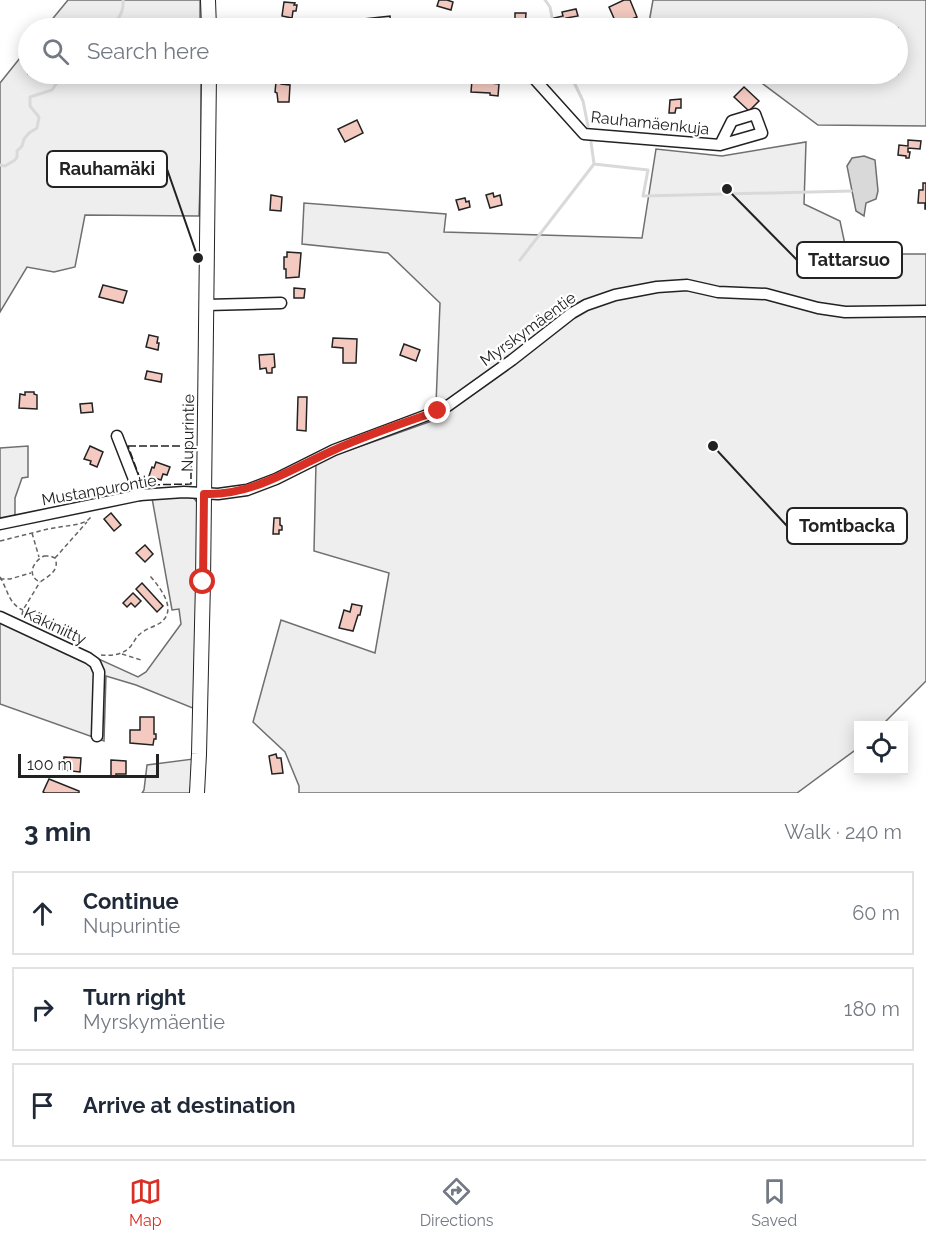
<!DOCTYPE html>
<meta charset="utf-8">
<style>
:root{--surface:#fff;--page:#f2f2f3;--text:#1f2937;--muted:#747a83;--line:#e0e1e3;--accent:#d93025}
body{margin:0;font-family:Raleway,sans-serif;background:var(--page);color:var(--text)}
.controls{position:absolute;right:18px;bottom:18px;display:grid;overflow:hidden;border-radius:0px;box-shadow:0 3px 15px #0003}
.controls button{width:54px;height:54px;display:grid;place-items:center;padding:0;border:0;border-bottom:2px solid var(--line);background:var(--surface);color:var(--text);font:30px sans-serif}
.scale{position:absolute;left:18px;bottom:15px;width:141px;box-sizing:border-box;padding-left:6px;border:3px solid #222;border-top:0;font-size:16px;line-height:21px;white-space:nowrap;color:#222;-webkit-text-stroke:4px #fff;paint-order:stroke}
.stop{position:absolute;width:18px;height:18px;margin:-14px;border:4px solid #d93025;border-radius:50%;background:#fff}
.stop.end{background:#d93025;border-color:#fff;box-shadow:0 2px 6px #0008}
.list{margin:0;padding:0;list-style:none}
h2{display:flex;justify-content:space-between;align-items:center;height:78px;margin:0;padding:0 24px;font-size:26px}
h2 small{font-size:20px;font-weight:400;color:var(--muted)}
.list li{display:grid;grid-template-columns:39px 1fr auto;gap:18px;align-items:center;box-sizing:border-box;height:84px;margin:0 12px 12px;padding:0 12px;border:2px solid var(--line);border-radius:0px}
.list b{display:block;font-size:22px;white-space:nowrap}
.list p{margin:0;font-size:20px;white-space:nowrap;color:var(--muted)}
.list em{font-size:20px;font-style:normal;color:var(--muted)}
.icon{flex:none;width:33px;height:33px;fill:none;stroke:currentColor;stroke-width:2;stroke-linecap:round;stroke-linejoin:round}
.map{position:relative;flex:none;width:926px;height:793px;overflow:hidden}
.search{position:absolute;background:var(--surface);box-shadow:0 3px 15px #0003;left:18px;right:18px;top:18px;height:66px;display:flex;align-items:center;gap:15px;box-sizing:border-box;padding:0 21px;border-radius:33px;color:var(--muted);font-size:22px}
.sheet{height:366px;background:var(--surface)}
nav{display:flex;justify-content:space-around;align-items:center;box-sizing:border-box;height:84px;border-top:2px solid var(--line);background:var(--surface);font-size:16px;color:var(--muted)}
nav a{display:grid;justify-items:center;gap:3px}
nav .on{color:var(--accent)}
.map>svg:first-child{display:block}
.green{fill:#eee;stroke:#6f6f6f;stroke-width:1.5}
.water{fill:#d9d9d9;stroke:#6f6f6f;stroke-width:1.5}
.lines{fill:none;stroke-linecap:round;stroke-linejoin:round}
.stream{stroke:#d9d9d9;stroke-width:3}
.building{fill:#f3c9c0;stroke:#222;stroke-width:1.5}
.minor-casing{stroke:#222;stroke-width:13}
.major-casing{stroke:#222;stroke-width:16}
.path{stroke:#646464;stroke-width:1.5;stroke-dasharray:4.5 3;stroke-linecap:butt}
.minor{stroke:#fff;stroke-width:10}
.major{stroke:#fff;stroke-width:14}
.fence{stroke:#222;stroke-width:1.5;stroke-dasharray:8 3;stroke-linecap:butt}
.route{stroke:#d93025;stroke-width:8}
.labels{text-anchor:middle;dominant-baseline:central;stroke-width:4.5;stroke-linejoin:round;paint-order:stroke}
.street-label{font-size:16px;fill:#222;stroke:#fff}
.leader{fill:none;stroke:#222;stroke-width:2}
.callout-dot{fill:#222;stroke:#fff;stroke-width:2}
.callout{fill:#fff;stroke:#222;stroke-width:2}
.callout-label{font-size:18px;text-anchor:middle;font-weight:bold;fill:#222}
</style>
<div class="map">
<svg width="926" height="793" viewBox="0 0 926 793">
<rect width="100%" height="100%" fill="#fff"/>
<g class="green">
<polygon points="68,0 200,0 200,28 45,28"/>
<polygon points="653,0 926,0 926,126 818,125 751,75 711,74 898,74 898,28 648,28"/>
<polygon points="28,48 28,74 201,74 201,154 199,216 85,215 75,267 54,272 27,267 0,312 0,83"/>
<polygon points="806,142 804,204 840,221 847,254 926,254 926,681 882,725 858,726 858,748 797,793 299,793 299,786 285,752 253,722 281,620 375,653 389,573 314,551 316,462 432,421 436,404 440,303 388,253 302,244 304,203 446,214 444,232 642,238 656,149 722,156"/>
<polygon points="28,446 28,477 22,478 15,498 15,516 0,519 0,448"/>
<polygon points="193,497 199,505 195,709 136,685 106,676 104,741 0,704 0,614 138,677 146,672 181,624 179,609 172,610 152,498"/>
<polygon points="193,759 190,793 142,793 144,790 147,765"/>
</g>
<polygon class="water" points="864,156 875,160 878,191 876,199 866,203 864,216 856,211 847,166 852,158"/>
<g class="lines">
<g class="stream">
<polyline points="545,0 550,7 554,28"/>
<path d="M109,28C118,20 124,13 123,0"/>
<polyline points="570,74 583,101 588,126"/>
<polyline points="591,142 594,164 648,170 643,196 851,191"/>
<polyline points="0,165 5,166 15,160 17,157 17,151 22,146 24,139 29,133 37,128 39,117 30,106 30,97 52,90 61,77 69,74"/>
<polyline points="520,260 594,164"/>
</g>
</g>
<g class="building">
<polygon points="439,0 447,0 453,2 451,10 437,6"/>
<polygon points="624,0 630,0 637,17 617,25 609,7"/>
<polygon points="284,2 295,3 294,5 297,5 296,11 293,11 292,18 282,16"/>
<polygon points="576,9 578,16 566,18 568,28 556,28 554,18 563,16 562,12"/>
<polygon points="515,13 526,13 525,28 507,28 507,27 515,27"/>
<polygon points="390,16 391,28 365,28 364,19"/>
<polygon points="472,80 481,80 491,82 491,83 499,84 498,96 490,95 490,93 471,92"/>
<polygon points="276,82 281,82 281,84 290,85 289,102 278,102 277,93 275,92"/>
<polygon points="744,87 759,101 749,111 734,97"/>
<polygon points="681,99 681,108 676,108 675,113 669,113 670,100"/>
<polygon points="357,120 363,133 345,142 338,129"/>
<polygon points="908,140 921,141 920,149 908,148 908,152 910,152 909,158 906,158 906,156 898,155 899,145 908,146"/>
<polygon points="923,183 926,183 926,209 925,209 925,203 918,203 919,190 923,190"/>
<polygon points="493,193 494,197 500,195 502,205 490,208 486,195"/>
<polygon points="271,195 282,197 281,211 270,210"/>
<polygon points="465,198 466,202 469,201 470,207 459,210 456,200"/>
<polygon points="287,252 301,253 299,277 286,278 286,269 284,269 284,257 287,257"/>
<polygon points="103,285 127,291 123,303 99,297"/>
<polygon points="294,288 305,289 304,298 294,298"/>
<polygon points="149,335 158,337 157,343 159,343 158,350 146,347"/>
<polygon points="333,338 357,339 356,363 343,363 343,348 332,347"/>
<polygon points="404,344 420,350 416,361 400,355"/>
<polygon points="274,354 275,367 272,368 272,373 267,373 266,368 260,369 259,355"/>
<polygon points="147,371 162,374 161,382 145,379"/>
<polygon points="25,392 34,392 34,394 37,395 37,409 19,408 20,394 25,395"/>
<polygon points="298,397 307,397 306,431 297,430"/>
<polygon points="92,403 93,412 81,413 80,404"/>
<polygon points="90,446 103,452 97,467 90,464 91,461 84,459"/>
<polygon points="156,462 170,467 167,475 163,474 161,480 149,476 152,467 154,468"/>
<polygon points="111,513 121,525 114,531 104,519"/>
<polygon points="274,518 280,518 280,525 282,526 282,530 279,530 279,534 273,534"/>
<polygon points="145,545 153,554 145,562 136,553"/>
<polygon points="142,583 163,606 157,612 136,589"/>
<polygon points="133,593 141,601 135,607 131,603 127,607 123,603"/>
<polygon points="352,604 362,606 360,615 358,615 353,631 339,628 344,610 350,612"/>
<polygon points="140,717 154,717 154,734 156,734 156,739 154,739 153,745 130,743 130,730 140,730"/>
<polygon points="276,754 277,758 281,758 283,773 272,774 269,756"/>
<polygon points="64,757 81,758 80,772 63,770"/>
<polygon points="111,760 126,761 126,774 116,774 116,777 111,776"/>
<polygon points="49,779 79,791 79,793 45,793 43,792"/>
</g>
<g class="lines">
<defs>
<g id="minor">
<polyline points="530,74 584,134 720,145 762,133 755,114 732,121 720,145"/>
<polyline points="206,305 281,303"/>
<polyline points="117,436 140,495"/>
<polyline points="0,524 140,495 184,492 218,494 247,490 276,479 334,450 438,411 449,405 512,360 572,313 586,305 615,295 657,287 687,285 718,292 766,294 818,308 845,312 926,311"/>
<polyline points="0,617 88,658 95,663 99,672 97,736"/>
</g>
<g id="major">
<polyline points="208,0 209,28"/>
<polyline points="197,793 199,754 203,582 209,74"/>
</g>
</defs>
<use href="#minor" class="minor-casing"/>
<use href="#major" class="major-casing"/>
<g class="path">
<polyline points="32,533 39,557"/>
<polyline points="0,541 48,529 79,524 87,521 91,517"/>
<path d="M44,556H50L55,558C60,570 49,576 40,582C26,576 33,561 44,556Z"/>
<polyline points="55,558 87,522"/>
<path d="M0,577C7,588 9,605 23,610"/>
<polyline points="0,579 10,579 31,573"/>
<polyline points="22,615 23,610 40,582"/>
<polyline points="122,654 141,660"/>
<path d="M101,655C112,656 123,655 131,646C134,642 136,637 140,634C145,629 154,627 160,623C179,610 159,586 149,575"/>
</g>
<use href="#minor" class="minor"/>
<use href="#major" class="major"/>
<polygon class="fence" points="128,446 191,446 191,484 145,485 141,481"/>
</g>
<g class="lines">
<path class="route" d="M203,582L204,494C252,496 291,469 334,450C367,435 403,423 438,411"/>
</g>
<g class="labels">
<g class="street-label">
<text transform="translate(650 123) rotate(6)">Rauhamäenkuja</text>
<text transform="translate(528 329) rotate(-36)">Myrskymäentie</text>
<text transform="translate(188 433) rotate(-89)">Nupurintie</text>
<text transform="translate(99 490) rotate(-10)">Mustanpurontie</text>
<text transform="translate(55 626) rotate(25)">Käkiniitty</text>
</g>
</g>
<path class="leader" d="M198 258L167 169M727 189L797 260M713 446L787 526"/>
<g class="callout-dot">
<circle cx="198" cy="258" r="6"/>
<circle cx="727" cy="189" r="6"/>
<circle cx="713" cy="446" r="6"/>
</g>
<g class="callout">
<rect x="47" y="151" width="120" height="36" rx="6"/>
<rect x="797" y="242" width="105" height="36" rx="6"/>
<rect x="787" y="508" width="120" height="36" rx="6"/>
</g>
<g class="callout-label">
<text x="107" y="175">Rauhamäki</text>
<text x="849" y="266">Tattarsuo</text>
<text x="847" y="532">Tomtbacka</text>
</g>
</svg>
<div class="controls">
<button><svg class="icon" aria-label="locate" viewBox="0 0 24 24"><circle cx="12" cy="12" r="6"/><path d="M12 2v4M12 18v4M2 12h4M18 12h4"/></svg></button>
</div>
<div class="scale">100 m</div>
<div class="stop" style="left:203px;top:582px"></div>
<div class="stop end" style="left:438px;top:411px"></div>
<div class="search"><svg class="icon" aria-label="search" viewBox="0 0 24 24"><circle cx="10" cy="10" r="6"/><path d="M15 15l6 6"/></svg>Search here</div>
</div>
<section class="sheet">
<h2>3 min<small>Walk · 240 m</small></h2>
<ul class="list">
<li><svg class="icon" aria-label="ahead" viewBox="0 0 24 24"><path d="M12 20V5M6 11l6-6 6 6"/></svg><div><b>Continue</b><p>Nupurintie</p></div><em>60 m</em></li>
<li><svg class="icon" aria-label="right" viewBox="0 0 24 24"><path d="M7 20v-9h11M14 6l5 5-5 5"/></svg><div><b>Turn right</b><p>Myrskymäentie</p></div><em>180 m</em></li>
<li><svg class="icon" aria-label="arrive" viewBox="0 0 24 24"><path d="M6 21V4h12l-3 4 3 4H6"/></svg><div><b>Arrive at destination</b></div></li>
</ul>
</section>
<nav>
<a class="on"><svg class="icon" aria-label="map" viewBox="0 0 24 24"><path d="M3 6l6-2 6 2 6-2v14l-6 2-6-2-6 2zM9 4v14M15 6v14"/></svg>Map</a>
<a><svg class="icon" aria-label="directions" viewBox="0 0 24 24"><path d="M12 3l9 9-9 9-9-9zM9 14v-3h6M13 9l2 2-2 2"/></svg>Directions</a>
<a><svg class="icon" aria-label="saved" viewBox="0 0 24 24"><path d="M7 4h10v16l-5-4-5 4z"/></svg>Saved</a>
</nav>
